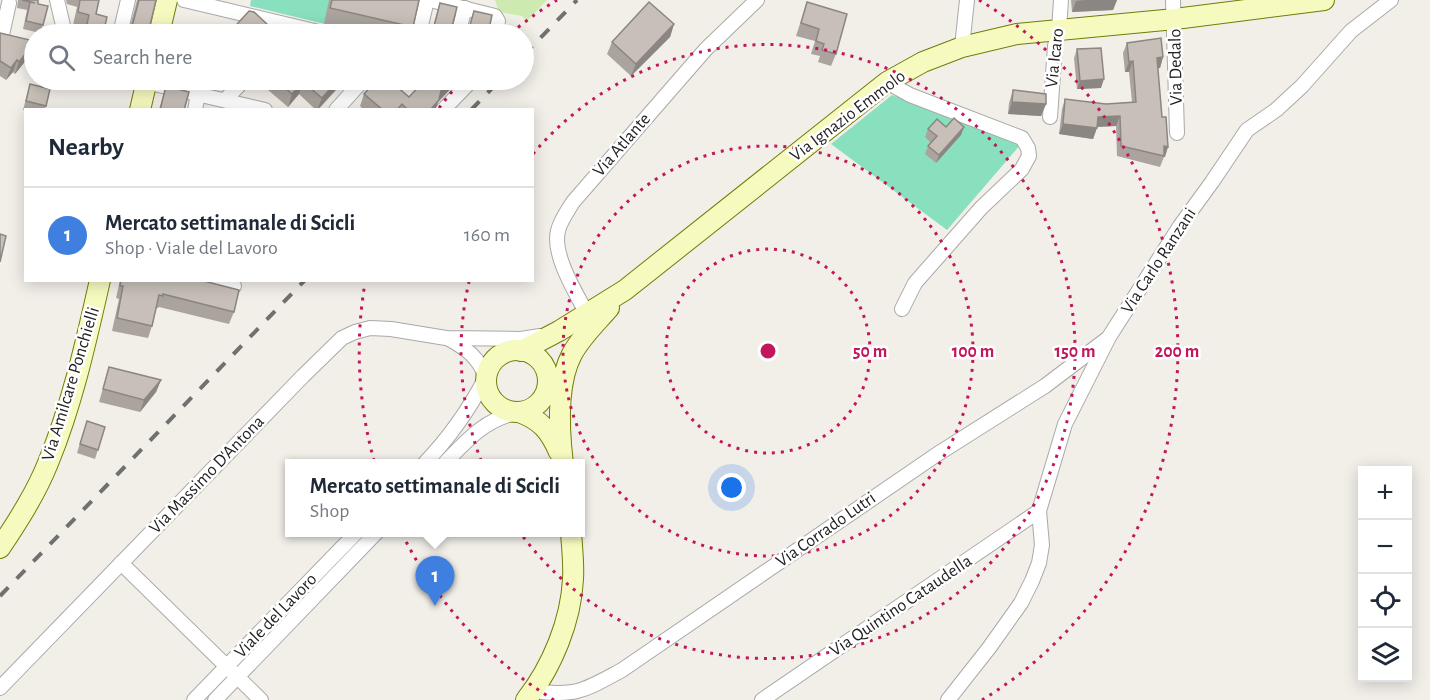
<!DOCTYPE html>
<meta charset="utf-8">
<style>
:root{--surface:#fff;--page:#f6f6f7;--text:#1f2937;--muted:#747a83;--line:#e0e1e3;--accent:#d40000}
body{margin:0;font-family:"Alegreya Sans",sans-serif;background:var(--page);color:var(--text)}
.controls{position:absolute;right:18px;bottom:18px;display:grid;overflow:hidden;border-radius:0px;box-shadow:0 3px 15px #0003}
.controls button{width:54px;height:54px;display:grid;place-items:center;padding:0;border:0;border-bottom:2px solid var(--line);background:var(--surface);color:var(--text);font:30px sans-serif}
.you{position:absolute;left:732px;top:488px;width:21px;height:21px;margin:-15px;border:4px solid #fff;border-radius:50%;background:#1a73e8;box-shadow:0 0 0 9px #1a73e833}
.badge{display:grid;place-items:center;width:39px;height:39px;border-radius:50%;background:var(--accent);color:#fff;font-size:20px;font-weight:700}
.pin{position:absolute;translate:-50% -50px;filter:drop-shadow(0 2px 3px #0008)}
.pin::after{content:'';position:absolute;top:32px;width:21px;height:18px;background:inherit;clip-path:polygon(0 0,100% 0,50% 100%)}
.popup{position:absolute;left:285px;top:459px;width:300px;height:78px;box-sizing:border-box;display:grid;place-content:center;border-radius:0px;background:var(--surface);filter:drop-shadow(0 2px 4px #0005);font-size:20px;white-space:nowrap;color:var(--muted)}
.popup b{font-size:22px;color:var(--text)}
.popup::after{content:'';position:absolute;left:50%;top:100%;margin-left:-12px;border:12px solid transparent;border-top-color:var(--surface)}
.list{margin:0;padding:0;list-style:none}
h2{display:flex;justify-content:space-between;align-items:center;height:78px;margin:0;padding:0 24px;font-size:26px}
h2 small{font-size:20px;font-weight:400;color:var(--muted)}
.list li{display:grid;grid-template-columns:39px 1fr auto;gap:18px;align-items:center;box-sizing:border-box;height:96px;padding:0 24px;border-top:2px solid var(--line)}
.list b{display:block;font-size:22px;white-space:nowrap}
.list p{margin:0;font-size:20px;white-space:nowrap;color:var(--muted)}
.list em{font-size:20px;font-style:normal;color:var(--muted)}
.icon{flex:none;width:33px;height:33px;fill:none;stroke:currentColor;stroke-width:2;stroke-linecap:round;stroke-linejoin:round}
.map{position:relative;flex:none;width:1430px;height:700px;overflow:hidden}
.search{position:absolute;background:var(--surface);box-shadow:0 3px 15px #0003;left:24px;top:24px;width:510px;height:66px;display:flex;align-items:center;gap:15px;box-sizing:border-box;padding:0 21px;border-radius:33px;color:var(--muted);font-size:22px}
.panel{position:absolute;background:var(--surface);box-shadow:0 3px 15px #0003;left:24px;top:108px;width:510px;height:174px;border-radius:0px}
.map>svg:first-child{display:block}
.grass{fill:#cdebb0}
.pitch{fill:#88e0be}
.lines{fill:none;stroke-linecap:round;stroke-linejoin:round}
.street-casing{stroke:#a9a9a9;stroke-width:16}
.secondary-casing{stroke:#707d05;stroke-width:22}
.street{stroke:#fff;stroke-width:14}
.secondary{stroke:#f7fabf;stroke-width:20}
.rail{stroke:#707070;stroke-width:4;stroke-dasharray:12 12;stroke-linecap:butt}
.wall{fill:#aba49e}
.shaded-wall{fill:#8b8681}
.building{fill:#c7bfb8;stroke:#8b8681;stroke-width:1.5}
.ring{fill:none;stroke:#c2185b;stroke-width:3;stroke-dasharray:3 6}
.labels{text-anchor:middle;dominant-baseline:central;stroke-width:5;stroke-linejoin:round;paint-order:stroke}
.street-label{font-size:18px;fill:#222;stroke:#fff}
.centre{fill:#c2185b;stroke:#fff;stroke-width:3}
.ring-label{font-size:18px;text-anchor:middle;font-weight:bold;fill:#c2185b;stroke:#fff;stroke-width:5;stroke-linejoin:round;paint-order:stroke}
</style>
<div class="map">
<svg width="1430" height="700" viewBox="0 0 1430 700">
<rect width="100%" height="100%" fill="#f2efe9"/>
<polygon class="grass" points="495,0 547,0 527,21 522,16 499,12"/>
<g class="pitch">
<polygon points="251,0 417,0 409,34 367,34 250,6"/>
<polygon points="892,95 1021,144 947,230 831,144"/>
</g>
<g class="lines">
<defs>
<g id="street">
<polyline points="57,0 65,34"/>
<polyline points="184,0 327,34"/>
<polyline points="430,0 495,16 498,21 496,34"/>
<polyline points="1173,0 1177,133"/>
<polyline points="120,34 128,0"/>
<polyline points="419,34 427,0"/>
<polyline points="458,34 465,8"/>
<polyline points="2,35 9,3"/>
<polyline points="962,47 967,0"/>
<polyline points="137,80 265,110"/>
<polyline points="887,82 910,95 1022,138 1028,148 1029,156 1022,169 981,208 915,283 902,309"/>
<polyline points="225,100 244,80"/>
<polyline points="195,110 198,94"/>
<polyline points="336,110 363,80"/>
<polyline points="443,110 472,80"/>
<polyline points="1050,117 1055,46 1059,29 1061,0"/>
<polyline points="210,280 234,286"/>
<path d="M587,314C576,293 552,255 558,231C560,221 567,212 573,202L706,49L757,0"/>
<path d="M424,464C450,437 469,410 486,377C478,357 467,349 449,339"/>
<path d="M444,464C469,438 484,420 519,412"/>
<polyline points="121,563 261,700"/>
<polyline points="0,688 303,376 342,338 355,332 370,328 391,329 446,338 521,339 540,336"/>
<path d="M533,691C577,697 585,690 622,670L936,455L1045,386L1107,339"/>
<polyline points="194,700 357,532"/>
<polyline points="215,700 377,532"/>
<polyline points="762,700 1039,511"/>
<polyline points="948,700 989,648 1021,603 1032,581 1039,563 1042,545 1039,511 1065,424 1109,337 1180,226 1212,182 1247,130 1276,110 1302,86 1351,31 1391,0"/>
</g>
<g id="secondary">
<polyline points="159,34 167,0"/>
<polyline points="140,110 147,80"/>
<circle cx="517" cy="381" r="31"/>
<polyline points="521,351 559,331 625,290 887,82 923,62 962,47 1017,34 1175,19 1324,0"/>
<path d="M519,412C541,420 550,431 559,452"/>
<path d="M563,464C559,431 556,384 572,354C581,337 596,323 609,308"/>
<path d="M0,548C18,521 36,493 48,463C72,405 86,342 100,280"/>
<path d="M526,700C552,667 571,621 573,579C574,564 572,548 571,532"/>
</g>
</defs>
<use href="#street" class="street-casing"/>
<use href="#secondary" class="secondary-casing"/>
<use href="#street" class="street"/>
<use href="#secondary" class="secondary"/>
<g class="rail">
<polyline points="524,55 577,0"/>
<polyline points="471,110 500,80"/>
<polyline points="0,596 305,280"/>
</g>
</g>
<g class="wall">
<polygon points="18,0 38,0 38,4 43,25 40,33 23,29 27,10 17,8"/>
<polygon points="66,0 99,0 96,14 103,34 83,34 84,27 73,25 77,7 67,4"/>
<polygon points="137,0 156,0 148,34 128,34"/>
<polygon points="329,0 419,0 413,27 410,34 369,34 324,24"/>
<polygon points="1071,0 1117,0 1113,10 1072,12"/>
<polygon points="807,2 836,54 831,66 818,62 820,56 811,54 815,41 796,36"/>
<polygon points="440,3 452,27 459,34 488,34 431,34"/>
<polygon points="674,24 670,37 631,76 607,54 612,42"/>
<polygon points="0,33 34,41 34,44 31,54 15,74 13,72 6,80 0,76"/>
<polygon points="1127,43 1163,57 1160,68 1158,68 1162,117 1168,147 1160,167 1117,156 1116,126 1097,127 1093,139 1059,134 1062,109 1065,99 1106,104 1132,102 1129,72 1125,72 1123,53"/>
<polygon points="1077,49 1101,88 1077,89 1074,58"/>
<polygon points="210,80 226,80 219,88"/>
<polygon points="263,80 345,80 318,110 316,110 299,94 288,107 261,84"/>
<polygon points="425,80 459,80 458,81 438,102 435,110 364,110 360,106 364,94 409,97"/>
<polygon points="30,84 46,106 44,110 23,110"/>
<polygon points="166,86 184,110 159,110"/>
<polygon points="1013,90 1046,104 1041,116 1008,114 1009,103"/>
<polygon points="946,127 961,135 936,163 925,154 928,146 931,143 925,137 928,129"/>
<polygon points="120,280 200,280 234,312 229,324 159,307 158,308 156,308 152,326 148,338 112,331 119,299 116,298"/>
<polygon points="109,367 161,380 156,392 140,412 99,402"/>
<polygon points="105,427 95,459 77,453 84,430"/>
</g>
<g class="shaded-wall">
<polygon points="1085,0 1117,0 1113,10 1072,12 1076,1"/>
<polygon points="674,24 670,37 631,76 636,64"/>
<polygon points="268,25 265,34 260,34"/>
<polygon points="34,43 31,54 15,74 19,62"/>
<polygon points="1163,57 1160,68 1153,69 1157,58"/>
<polygon points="17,60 13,72 6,80 11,68"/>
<polygon points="1133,61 1129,72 1125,72 1129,62"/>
<polygon points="1104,79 1101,88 1077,89 1080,81"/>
<polygon points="222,80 226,80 219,88"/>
<polygon points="338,80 345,80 317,110 322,98"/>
<polygon points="453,80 459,80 458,81 438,102 435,110 430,110 441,91"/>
<polygon points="303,82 299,94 288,107 292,94"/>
<polygon points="1012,102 1046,104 1041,116 1008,114"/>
<polygon points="1120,116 1116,126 1094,127 1098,117"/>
<polygon points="1063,124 1097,128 1093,139 1059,134"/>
<polygon points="964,127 961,135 936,163 939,155"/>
<polygon points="1164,146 1168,147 1165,157 1164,157"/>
<polygon points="161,380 156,392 140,412 144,400"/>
</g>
<g class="building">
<polygon points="22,0 38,0 38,4 48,6 43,25 26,21 30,2 35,3"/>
<polygon points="80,0 99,0 96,14 107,17 103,34 91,34 85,33 89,15 78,12"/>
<polygon points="139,0 156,0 148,34 130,34"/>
<polygon points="332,0 419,0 413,27 330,8"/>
<polygon points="649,2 674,24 636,64 612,42"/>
<polygon points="807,2 847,14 836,54 822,50 824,44 816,41 819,29 801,23"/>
<polygon points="440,3 457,7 452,27 459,34 468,32 474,11 492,15 488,34 432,34"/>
<polygon points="249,11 254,12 268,25 260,34 228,34"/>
<polygon points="185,28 193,34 180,34"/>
<polygon points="0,33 34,41 34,43 19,62 17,60 11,68 0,61"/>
<polygon points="1161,38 1163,57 1157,58 1162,117 1166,117 1168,147 1164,146 1164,156 1121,146 1120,116 1098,117 1097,128 1063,124 1065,99 1106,104 1136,102 1133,61 1129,62 1127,43"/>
<polygon points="1101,48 1104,79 1080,81 1077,49"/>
<polygon points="276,80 338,80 322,98 303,82 292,94"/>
<polygon points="377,80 389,80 409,97 425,80 453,80 441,91 439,100 430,110 408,110 402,104 397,110 383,110 364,94"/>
<polygon points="30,84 50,89 46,106 26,101"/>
<polygon points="166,86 189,92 184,110 160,110"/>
<polygon points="1013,90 1046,94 1046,104 1012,102"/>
<polygon points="954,118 964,127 939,155 928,146 937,136 928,129 937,119 946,127"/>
<polygon points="0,234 6,236 0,262"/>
<polygon points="121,280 200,280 239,290 234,312 163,294 163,296 159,295 152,326 117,318 123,286 120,286"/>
<polygon points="109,367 161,380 144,400 103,389"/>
<polygon points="87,421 105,427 98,450 80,444"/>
</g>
<g class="ring">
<circle cx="768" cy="351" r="102"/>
<circle cx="768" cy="351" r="205"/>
<path d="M533 154A307 307 0 1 1 469 282"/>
<path d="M554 700A409 409 0 0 1 365 283M439 108A409 409 0 0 1 462 80M511 33A409 409 0 0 1 557 0M979 0A409 409 0 0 1 982 700"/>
</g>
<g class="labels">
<g class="street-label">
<text transform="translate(1055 58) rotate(-84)">Via Icaro</text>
<text transform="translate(1176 67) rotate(-91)">Via Dedalo</text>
<text transform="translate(848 116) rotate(-37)">Via Ignazio Emmolo</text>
<text transform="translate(622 145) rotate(-49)">Via Atlante</text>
<text transform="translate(1159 261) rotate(-57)">Via Carlo Ranzani</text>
<text transform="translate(71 384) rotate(-73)">Via Amilcare Ponchielli</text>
<text transform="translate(207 475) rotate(-46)">Via Massimo D'Antona</text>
<text transform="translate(826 530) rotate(-35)">Via Corrado Lutri</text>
<text transform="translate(901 606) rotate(-34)">Via Quintino Cataudella</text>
<text transform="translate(276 616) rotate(-46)">Viale del Lavoro</text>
</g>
</g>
<circle cx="768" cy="351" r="9" class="centre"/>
<g class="ring-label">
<text x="870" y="357">50 m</text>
<text x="973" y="357">100 m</text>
<text x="1075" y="357">150 m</text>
<text x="1177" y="357">200 m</text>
</g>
</svg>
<div class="controls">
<button>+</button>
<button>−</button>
<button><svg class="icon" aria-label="locate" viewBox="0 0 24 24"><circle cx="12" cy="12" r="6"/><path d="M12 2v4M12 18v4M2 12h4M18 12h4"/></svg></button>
<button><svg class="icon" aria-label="layers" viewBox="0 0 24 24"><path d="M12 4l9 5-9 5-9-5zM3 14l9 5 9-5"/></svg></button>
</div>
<div class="you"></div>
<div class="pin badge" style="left:435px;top:606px;background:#3f7fe0">1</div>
<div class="popup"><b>Mercato settimanale di Scicli</b>Shop</div>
<div class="search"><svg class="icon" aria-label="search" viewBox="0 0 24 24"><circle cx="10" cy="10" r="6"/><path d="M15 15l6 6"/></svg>Search here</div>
<section class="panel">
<h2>Nearby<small></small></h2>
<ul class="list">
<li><span class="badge" style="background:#3f7fe0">1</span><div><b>Mercato settimanale di Scicli</b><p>Shop · Viale del Lavoro</p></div><em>160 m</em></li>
</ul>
</section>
</div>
